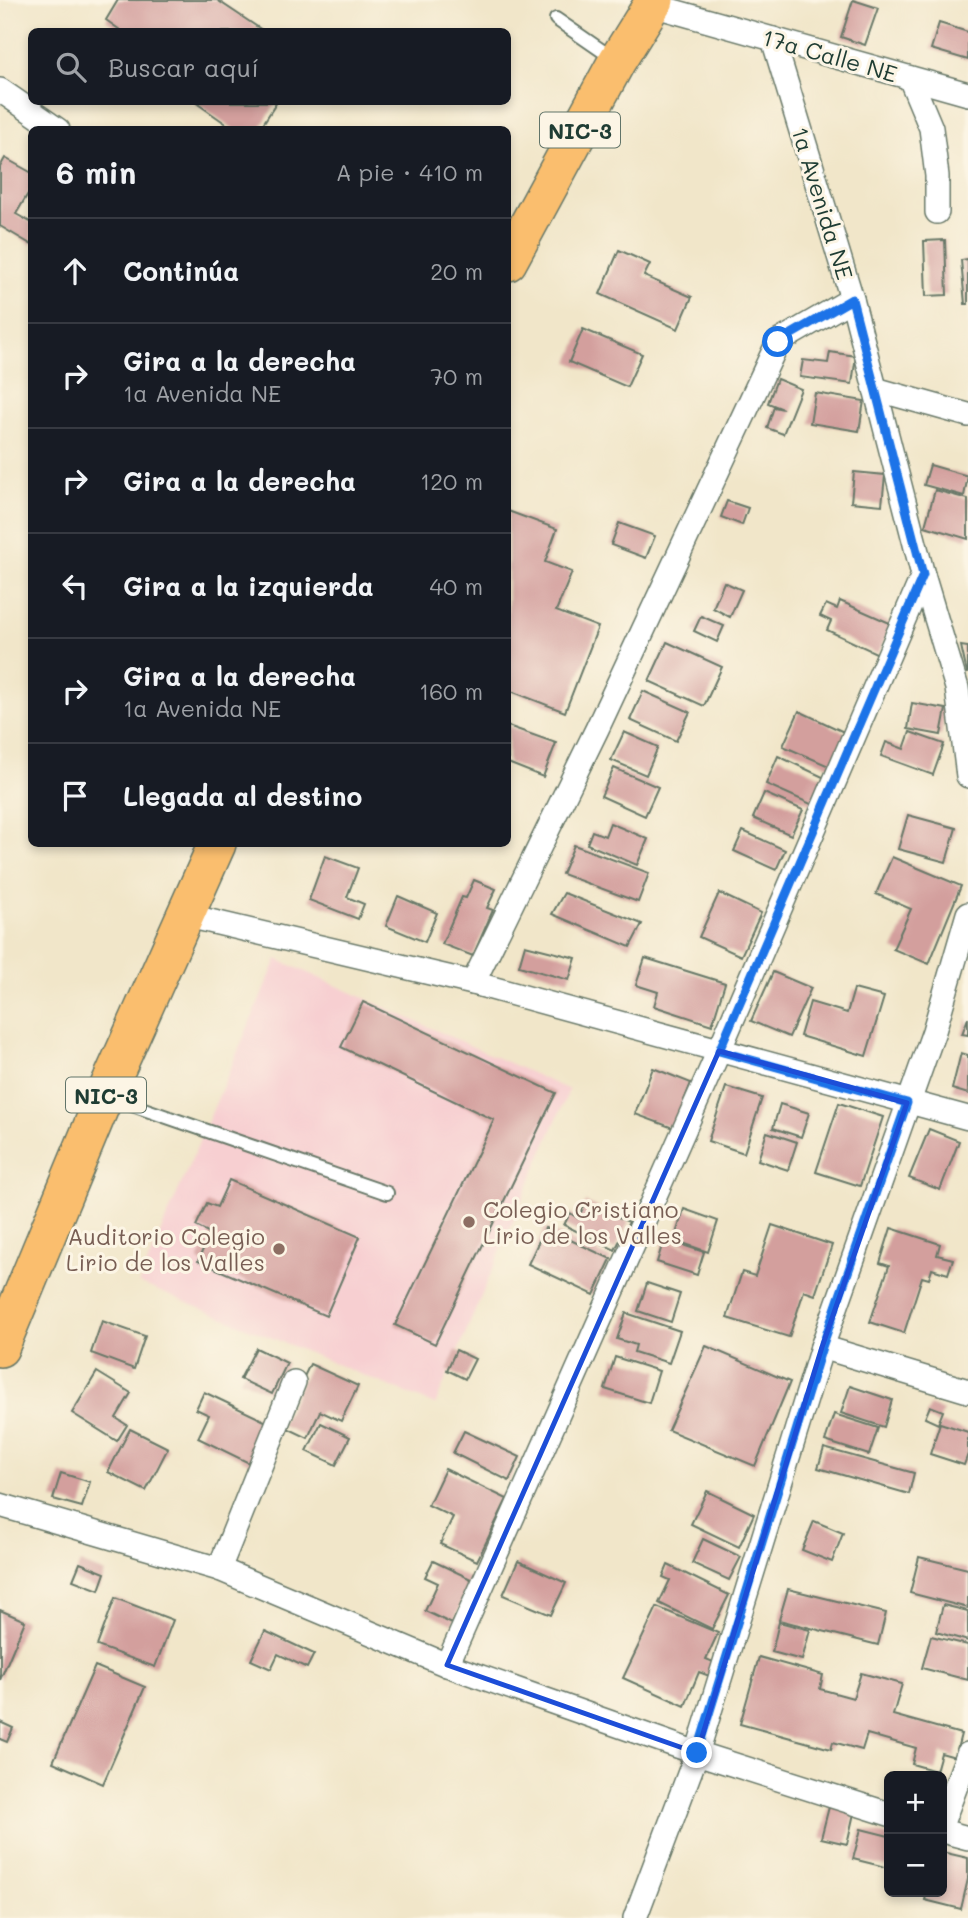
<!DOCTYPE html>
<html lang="es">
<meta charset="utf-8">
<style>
:root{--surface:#171b24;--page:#242831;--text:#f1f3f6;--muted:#9ea1a6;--line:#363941}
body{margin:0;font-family:Mali,sans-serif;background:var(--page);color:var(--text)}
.controls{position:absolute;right:21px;bottom:21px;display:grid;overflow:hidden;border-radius:10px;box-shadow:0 4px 10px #0003}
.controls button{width:63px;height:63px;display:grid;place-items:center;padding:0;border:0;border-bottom:2px solid var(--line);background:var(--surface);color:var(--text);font:35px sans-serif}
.stop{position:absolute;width:21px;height:21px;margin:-16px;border:5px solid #1a73e8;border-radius:50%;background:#fff}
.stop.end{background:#1a73e8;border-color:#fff;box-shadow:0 2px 7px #0008}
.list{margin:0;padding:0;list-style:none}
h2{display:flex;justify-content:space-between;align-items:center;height:91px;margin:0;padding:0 28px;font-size:30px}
h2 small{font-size:23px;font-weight:400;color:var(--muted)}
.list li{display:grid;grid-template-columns:46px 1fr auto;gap:21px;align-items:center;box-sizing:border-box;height:105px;padding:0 28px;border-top:2px solid var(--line)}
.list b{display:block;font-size:26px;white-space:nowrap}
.list p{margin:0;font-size:23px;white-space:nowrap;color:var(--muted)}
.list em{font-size:23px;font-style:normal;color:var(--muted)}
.icon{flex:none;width:38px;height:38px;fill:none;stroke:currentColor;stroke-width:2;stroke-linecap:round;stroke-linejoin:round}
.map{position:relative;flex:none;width:968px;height:1918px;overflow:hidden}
.search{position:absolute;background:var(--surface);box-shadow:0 4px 10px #0003;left:28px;top:28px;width:483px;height:77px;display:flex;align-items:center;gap:18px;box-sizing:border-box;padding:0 24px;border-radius:10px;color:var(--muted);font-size:26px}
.panel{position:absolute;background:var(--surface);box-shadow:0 4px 10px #0003;left:28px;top:126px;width:483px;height:721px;border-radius:10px}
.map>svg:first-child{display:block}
.built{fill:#f7cfd1}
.building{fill:#d39f9d}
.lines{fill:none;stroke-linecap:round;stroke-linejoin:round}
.service-casing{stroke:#687868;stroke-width:16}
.minor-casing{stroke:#687868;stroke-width:26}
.primary-casing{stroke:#687868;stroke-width:40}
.service{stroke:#fff;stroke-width:12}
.minor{stroke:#fff;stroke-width:23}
.primary{stroke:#fabe6e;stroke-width:37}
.route{stroke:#1a73e8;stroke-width:9}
.marked{fill:none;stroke:#1d4ed8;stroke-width:5;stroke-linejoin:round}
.education-dot{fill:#8d6e63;stroke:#fcf5e5;stroke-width:2.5}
.labels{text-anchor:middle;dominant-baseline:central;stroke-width:6;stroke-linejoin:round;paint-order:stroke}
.shield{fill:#fcf5e5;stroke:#617469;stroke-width:2}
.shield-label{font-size:21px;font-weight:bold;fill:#1f3d34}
.street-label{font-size:23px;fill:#1f3d34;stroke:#fcf5e5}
.education-label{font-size:23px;fill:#785e54;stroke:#fcf5e5;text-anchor:start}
</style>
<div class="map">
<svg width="968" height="1918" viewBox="0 0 968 1918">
<rect width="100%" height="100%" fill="#fcf5e5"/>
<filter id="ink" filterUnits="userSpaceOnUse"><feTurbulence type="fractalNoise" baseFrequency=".0143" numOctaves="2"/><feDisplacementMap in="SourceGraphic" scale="14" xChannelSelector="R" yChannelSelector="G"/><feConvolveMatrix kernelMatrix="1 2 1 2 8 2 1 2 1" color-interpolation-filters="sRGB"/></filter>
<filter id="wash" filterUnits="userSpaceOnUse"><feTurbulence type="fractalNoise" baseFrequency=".00686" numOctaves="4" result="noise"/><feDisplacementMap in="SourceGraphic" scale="28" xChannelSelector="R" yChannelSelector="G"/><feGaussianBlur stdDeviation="1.57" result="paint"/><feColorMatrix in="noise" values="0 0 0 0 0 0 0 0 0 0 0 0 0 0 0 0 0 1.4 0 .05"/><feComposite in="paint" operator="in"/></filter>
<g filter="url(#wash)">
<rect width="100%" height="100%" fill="#f1e6c9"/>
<polygon class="built" points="277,959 569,1090 435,1405 139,1283"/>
<g id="blocks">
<g class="building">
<polygon points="118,0 217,0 265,32 123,32 106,20"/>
<polygon points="853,0 878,8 865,45 841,37"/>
<polygon points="939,23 968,32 968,60 931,49"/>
<polygon points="195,102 277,102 259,130 235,130"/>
<polygon points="5,158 32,173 32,187 16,214 32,223 32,245 0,226 0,167"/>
<polygon points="945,240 947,295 926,296 924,241"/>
<polygon points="619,250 650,264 644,276 692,297 678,329 600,294"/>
<polygon points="968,259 968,304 965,304 961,260"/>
<polygon points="583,329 642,354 627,387 569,362"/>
<polygon points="830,352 856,356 852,384 800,377 803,360 828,363"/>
<polygon points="777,379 801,389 783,434 767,428 774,407 783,409 768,403"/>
<polygon points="815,393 864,401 859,431 810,423"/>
<polygon points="930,465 968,476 964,496 924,485"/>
<polygon points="854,472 885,475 882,505 851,502"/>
<polygon points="935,490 968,499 968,539 925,526"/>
<polygon points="727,501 748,508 742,525 721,517"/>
<polygon points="508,511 557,529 545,562 572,572 556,611 598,627 565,712 511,691 508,699"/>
<polygon points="619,523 655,536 646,558 611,545"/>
<polygon points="724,582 742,590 730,617 713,608"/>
<polygon points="840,601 892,624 878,654 827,630 831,621 820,616 826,604 837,609"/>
<polygon points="701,616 724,626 717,642 694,631"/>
<polygon points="667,642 722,667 704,706 649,681"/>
<polygon points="961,646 968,647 968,673 967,673"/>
<polygon points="643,691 690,712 676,741 630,720"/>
<polygon points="912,703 946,709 941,735 908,729"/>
<polygon points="799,711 846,733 831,767 783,746"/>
<polygon points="508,726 556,743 543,777 508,763"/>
<polygon points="624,732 658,747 646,775 611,760"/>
<polygon points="910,732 944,744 933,775 881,756 886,742 904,749"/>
<polygon points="778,756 825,778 813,805 766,784"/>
<polygon points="614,768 658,787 645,816 601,796"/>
<polygon points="764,793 803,810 791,835 753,818"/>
<polygon points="908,815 956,828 946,862 898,849"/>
<polygon points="610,823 648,839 637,865 587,844 592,831 605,836"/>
<polygon points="743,831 785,850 776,870 734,851"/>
<polygon points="574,845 649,873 638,902 562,874"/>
<polygon points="325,856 358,868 347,897 364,904 358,919 309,900"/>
<polygon points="892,857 961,886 929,964 893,949 911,909 876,894"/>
<polygon points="474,880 496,889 487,908 493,910 473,956 442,944 462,897 466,898"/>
<polygon points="564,893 642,924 630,947 552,914"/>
<polygon points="719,893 761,913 741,956 699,937"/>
<polygon points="398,896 437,913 425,942 386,926"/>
<polygon points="525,945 576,958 569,980 519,966"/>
<polygon points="645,958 725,983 712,1025 654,1006 658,992 636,985"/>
<polygon points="773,972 811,988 789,1037 751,1021"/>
<polygon points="854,989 884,997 866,1056 800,1036 810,1002 847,1013"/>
<polygon points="363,1002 556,1093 435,1344 395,1325 494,1120 341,1047"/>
<polygon points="968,1018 968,1035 962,1034"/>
<polygon points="961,1053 968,1055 968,1094 952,1089"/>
<polygon points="653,1068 691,1083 673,1128 635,1114"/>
<polygon points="726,1087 762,1098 744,1153 708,1141"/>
<polygon points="839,1103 883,1117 860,1186 816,1172"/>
<polygon points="780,1104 809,1113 801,1137 773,1128"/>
<polygon points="929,1129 959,1141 940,1190 909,1178"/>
<polygon points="767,1132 797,1142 788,1170 758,1160"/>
<polygon points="229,1180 360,1237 326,1316 198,1261 210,1233 196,1226 207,1203 217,1207"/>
<polygon points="586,1202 629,1222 615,1250 564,1225 570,1213 578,1218"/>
<polygon points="684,1209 718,1221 708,1252 674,1240"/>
<polygon points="772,1225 832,1245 815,1295 804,1291 789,1337 727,1318 742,1272 755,1276"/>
<polygon points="545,1228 611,1259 594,1295 528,1264"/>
<polygon points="891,1228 940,1244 937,1255 953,1259 948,1274 932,1269 929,1279 922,1277 904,1333 870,1322 889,1266 880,1263"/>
<polygon points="664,1239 704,1252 697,1275 657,1262"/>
<polygon points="647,1283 680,1294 671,1322 638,1311"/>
<polygon points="626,1313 680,1331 669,1363 634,1352 636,1345 617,1339"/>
<polygon points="102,1321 145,1336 134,1369 91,1353"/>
<polygon points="706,1346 790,1382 755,1466 668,1430"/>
<polygon points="256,1348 287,1363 272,1394 240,1379"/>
<polygon points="456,1350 475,1359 465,1379 447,1370"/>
<polygon points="615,1357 659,1371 649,1403 605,1389"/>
<polygon points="310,1364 358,1386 341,1421 320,1411 308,1438 281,1425"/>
<polygon points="97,1372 131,1393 116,1418 127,1425 117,1441 72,1413"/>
<polygon points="850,1386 892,1400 884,1427 841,1413"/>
<polygon points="204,1392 271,1424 251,1464 198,1438 209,1415 196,1409"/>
<polygon points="930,1406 943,1411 938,1424 925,1418"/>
<polygon points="834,1414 878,1428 869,1455 825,1441"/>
<polygon points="321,1423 350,1437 336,1465 307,1451"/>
<polygon points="940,1423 968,1432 968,1454 964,1465 930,1454"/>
<polygon points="130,1429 168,1448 146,1491 108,1472"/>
<polygon points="464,1431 520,1457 509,1481 453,1453"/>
<polygon points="824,1448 914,1473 909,1494 818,1468"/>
<polygon points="445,1469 507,1499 477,1561 440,1544 453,1517 428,1505"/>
<polygon points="61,1473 90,1482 82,1507 53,1499"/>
<polygon points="707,1491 754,1514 739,1547 691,1524"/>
<polygon points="814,1521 843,1533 832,1562 802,1550"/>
<polygon points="703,1539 741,1557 729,1580 692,1563"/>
<polygon points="919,1557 968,1569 968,1608 910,1593"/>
<polygon points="433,1561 473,1580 452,1624 425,1611 438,1583 425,1577"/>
<polygon points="518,1561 566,1583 551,1615 503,1595"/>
<polygon points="80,1563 105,1573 99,1590 73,1580"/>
<polygon points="668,1565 729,1595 712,1629 659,1603 670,1580 663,1577"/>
<polygon points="788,1589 886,1613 878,1645 779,1620"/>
<polygon points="115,1598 173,1620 155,1667 97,1646"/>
<polygon points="943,1605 968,1611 968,1641 936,1632"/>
<polygon points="657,1607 718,1633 706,1659 718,1664 712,1677 699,1672 685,1706 623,1678"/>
<polygon points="0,1610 25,1621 0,1680"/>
<polygon points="779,1622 810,1630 802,1660 772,1652"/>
<polygon points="265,1631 314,1654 307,1668 278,1654 271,1669 251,1660"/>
<polygon points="931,1636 968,1645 968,1680 922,1668"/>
<polygon points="759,1657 823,1675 820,1689 853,1698 861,1673 902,1684 893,1715 961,1734 955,1757 941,1753 936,1771 912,1764 916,1748 867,1734 862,1750 833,1742 831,1749 740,1724"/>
<polygon points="95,1666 145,1687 103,1784 53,1762"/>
<polygon points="0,1722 13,1728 7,1742 0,1739"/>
<polygon points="830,1803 855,1809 847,1844 821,1838"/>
<polygon points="861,1829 889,1836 889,1868 853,1859"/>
<polygon points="942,1852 968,1858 968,1879 961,1909 925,1900 927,1892 942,1892"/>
</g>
</g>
</g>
<g filter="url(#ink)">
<use href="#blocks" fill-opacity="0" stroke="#687868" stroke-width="2"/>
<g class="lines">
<defs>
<g id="service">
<polyline points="556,19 614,59"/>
<polyline points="109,1097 387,1193"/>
</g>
<g id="minor">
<polyline points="652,5 968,94"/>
<polyline points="773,39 852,299 923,575 957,688 968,776"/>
<polyline points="910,78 931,128 937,176 937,212"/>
<polyline points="0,90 58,130"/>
<polyline points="875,389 968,415"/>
<polyline points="184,915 473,983 968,1118"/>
<polyline points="473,983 597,729 778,342 852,299"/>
<polyline points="822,1347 968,1391"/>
<polyline points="0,1505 219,1569 447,1665 697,1753 889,1814"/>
<polyline points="219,1569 294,1382"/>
<polyline points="447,1665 719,1051 923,575"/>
<polyline points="942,1823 968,1754"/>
<polyline points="942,1831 968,1838"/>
<polyline points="635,1918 697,1753 822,1347 934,1031 968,914"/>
</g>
<g id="primary">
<polyline points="508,262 617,61 655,0"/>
<polyline points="0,1348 105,1095 217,844"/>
</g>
</defs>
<use href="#service" class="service-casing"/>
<use href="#minor" class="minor-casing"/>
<use href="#primary" class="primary-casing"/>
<use href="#service" class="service"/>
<use href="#minor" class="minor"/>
<use href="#primary" class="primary"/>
</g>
</g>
<g class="lines" filter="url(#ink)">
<polyline class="route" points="697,1753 822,1347 907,1103 719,1051 923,575 852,299 778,342"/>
</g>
<path class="marked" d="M719,1051L907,1103L822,1347L697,1753L447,1665Z"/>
<g class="education-dot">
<circle cx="469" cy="1222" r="7"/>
<circle cx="279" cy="1249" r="7"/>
</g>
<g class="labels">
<g class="shield">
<rect x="540" y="112.5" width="80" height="35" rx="5"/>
<rect x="66" y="1077.5" width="80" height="35" rx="5"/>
</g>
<g class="shield-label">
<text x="580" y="130">NIC-3</text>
<text x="106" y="1095">NIC-3</text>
</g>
<g class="street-label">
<text transform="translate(830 55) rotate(16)">17a Calle NE</text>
<text transform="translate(823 203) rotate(73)">1a Avenida NE</text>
</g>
<g class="education-label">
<text x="483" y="1209">Colegio Cristiano<tspan x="483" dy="26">Lirio de los Valles</tspan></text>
<text x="265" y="1236" text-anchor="end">Auditorio Colegio<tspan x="265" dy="26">Lirio de los Valles</tspan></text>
</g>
</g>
</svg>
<div class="controls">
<button>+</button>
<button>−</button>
</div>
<div class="stop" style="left:778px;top:342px"></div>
<div class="stop end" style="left:697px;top:1753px"></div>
<div class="search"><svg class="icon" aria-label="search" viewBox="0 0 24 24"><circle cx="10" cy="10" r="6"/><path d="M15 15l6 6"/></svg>Buscar aquí</div>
<section class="panel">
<h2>6 min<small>A pie · 410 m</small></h2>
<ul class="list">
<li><svg class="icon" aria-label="ahead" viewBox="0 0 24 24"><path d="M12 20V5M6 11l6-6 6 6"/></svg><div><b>Continúa</b></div><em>20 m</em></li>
<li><svg class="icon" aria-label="right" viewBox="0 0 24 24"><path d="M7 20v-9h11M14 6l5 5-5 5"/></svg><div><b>Gira a la derecha</b><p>1a Avenida NE</p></div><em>70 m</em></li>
<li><svg class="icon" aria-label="right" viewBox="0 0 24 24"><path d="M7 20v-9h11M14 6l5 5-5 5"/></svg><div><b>Gira a la derecha</b></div><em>120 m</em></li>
<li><svg class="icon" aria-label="left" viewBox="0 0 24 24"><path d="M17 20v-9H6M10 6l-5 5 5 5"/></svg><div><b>Gira a la izquierda</b></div><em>40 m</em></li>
<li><svg class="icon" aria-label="right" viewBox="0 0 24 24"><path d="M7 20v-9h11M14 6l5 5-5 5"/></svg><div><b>Gira a la derecha</b><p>1a Avenida NE</p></div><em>160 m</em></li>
<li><svg class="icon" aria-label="arrive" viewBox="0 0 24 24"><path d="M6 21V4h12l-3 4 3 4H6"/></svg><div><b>Llegada al destino</b></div></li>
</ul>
</section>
</div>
